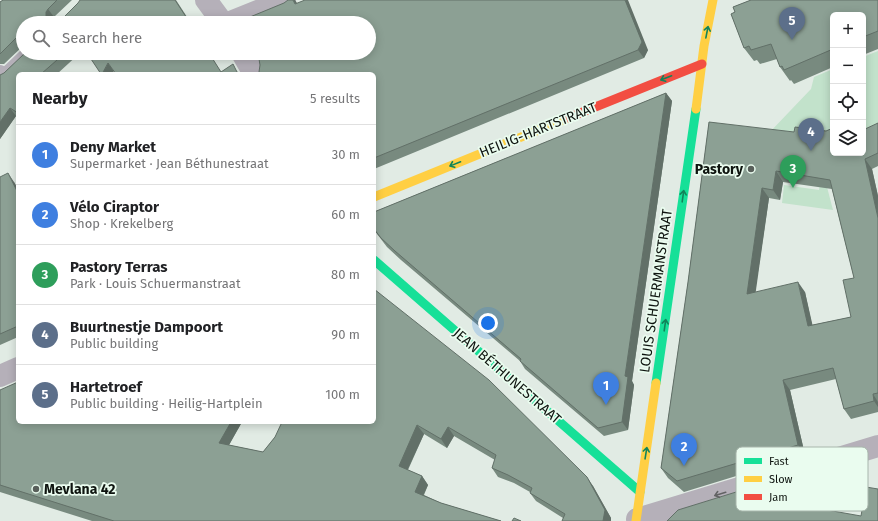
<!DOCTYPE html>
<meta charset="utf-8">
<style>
:root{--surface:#fff;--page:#f2f2f2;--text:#202124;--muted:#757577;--line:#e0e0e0;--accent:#585f5a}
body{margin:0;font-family:"Fira Sans",sans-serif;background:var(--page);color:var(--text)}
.controls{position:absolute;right:12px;top:12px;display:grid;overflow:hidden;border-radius:6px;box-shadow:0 2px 10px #0003}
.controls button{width:36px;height:36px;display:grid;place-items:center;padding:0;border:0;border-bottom:1px solid var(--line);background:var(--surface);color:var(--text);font:20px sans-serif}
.you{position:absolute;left:488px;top:323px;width:14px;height:14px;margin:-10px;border:3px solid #fff;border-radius:50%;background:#1a73e8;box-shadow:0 0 0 6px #1a73e833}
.badge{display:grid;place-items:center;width:26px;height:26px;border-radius:50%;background:var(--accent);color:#fff;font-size:13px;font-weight:700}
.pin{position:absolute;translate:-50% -33px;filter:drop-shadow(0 1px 2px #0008)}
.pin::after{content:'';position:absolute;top:21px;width:14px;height:12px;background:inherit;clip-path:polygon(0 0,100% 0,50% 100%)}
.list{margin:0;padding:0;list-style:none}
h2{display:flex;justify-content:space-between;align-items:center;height:52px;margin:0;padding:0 16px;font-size:17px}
h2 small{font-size:13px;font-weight:400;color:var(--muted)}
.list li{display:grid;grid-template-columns:26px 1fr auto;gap:12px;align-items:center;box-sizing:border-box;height:60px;padding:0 16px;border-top:1px solid var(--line)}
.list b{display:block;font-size:15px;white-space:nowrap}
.list p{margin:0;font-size:13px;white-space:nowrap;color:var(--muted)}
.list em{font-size:13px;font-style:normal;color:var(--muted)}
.icon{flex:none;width:22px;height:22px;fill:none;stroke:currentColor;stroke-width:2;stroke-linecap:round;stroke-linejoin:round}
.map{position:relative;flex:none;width:878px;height:521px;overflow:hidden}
.search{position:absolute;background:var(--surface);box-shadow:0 2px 10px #0003;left:16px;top:16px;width:360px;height:44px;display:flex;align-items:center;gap:10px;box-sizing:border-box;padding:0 14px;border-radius:22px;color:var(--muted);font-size:15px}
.panel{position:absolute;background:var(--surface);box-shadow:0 2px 10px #0003;left:16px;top:72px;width:360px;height:352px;border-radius:6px}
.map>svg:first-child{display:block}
.green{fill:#c2e2cb}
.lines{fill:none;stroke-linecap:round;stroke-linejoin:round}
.lane{stroke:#b5b0b9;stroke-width:14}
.street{stroke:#b5b0b9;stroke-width:22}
.fast{stroke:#16e098;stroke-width:9}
.slow{stroke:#ffcf43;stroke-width:9}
.jam{stroke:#f24e42;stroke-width:9}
.wall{fill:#788a7f;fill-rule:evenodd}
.shaded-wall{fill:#627068}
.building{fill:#8ca094;stroke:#627068;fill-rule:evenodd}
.oneway{stroke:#12845a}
.oneway2{stroke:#626264}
.poi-dot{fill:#585f5a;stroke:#eafcef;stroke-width:1.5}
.labels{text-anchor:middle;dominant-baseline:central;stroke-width:3.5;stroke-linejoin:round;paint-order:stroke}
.street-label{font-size:14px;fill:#0e140f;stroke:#eafcef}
.poi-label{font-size:14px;font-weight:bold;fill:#0e140f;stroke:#eafcef;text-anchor:end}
.key{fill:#eafcef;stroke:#a8b6ac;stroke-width:1}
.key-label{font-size:11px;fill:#0e140f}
</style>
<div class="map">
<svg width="878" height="521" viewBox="0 0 878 521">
<rect width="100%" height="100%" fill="#e1ebe4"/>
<g class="green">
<polygon points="878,51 878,127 866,133 863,126 863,57"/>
<polygon points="833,69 833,135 796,148 769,133 811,89 814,77"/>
<polygon points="822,168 833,210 782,203 784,185 819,190"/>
</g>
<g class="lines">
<polyline class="lane" points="0,72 5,75 28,53"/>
<g class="street">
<polyline points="206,0 223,23"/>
<polyline points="228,23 285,0"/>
<polyline points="242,53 254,74"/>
<polyline points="0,376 18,368"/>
<polyline points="637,519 878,446"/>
</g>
<g class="fast">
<polyline points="374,260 640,492"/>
<polyline points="656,383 696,109"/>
</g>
<g class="slow">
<polyline points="696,109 704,46 713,0"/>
<polyline points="374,197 568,118"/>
<polyline points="636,521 656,383"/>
</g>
<polyline class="jam" points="568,118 702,64"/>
</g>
<g class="wall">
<polygon points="3,0 72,0 54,17 52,21 52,23 56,23 176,0 191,23 23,23 23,46 4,64 0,64 0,2"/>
<polygon points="751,0 878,0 878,49 863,55 863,15 833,15 833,67 794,84 791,80 790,81 780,67 777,59 760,64 757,60 754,61 744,48 731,14 735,12 733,7"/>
<polygon points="297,3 648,50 644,58 374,169 374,74 259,72"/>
<polygon points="25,53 80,53 57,74 18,74 18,118 16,116 0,139 4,73"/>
<polygon points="666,93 672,101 632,381 634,385 628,430 604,436 525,369 520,361 401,260 387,247 374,230 374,212"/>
<path d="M709,122L833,153L878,123V166L872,169L878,196V412L851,419L844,409L836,379L790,390L805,455L684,492L668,478L661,468L688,282ZM783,182L832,189L854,278L851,317L812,325L805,292H755L769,198L780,200Z"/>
<polygon points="0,177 14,182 18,189 18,337 0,345"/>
<polygon points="374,289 593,486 611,518 611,521 562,521 563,518 536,501 530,493 530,492 514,483 498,477 492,468 495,460 454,436 447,448 424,434 408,470 422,476 428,485 424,495 441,503 501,521 92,521 0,492 0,390 18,422 242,422 229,445 263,452 275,437"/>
</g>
<g class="shaded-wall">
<polygon points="293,0 295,0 297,3 295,4"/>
<polygon points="625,0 628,0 648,50 644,58 638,50"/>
<polygon points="48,9 54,17 52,21 52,23 48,21 46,16 46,12"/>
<polygon points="108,63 114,71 112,74 102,74"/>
<polygon points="666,93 672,101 632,381 634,385 628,430 622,422 625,376"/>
<polygon points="10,108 16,116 0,139 0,122"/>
<polygon points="865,159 872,169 878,196 878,218"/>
<polygon points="776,171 783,182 780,200 773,190"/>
<polygon points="8,173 14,182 18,189 18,193"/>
<polygon points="762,188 769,198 754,304 747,294"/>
<polygon points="798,282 805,292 815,336 808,326"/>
<polygon points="783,380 790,390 805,455 798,445"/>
<polygon points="873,394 878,402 878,407 874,401"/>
<polygon points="231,422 242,422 225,452 219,443"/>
<polygon points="417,425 424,434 405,475 399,466"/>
<polygon points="448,427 454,436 447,448 441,439"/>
<polygon points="804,471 810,480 805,514 799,505"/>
<polygon points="422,476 428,485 421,500 415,492"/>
<polygon points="587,477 593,486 611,518 611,521 603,521"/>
</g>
<g class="building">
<polygon points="3,0 57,0 48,9 46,12 46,16 48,21 52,23 56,23 60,21 78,3 80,0 175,0 190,23 23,23 23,36 20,36 16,38 0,54 0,2"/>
<polygon points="288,0 293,0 295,4 305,0 625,0 642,42 638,50 374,158 374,74 257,74 259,72 260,65 259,59 255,53 369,53 369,23 248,23 250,17 284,3"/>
<polygon points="751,0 878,0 878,31 863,37 863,15 833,15 833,49 784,70 782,66 780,67 771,44 751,50 749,46 744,48 731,14 735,12 733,7"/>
<polygon points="25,53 65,53 41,74 18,74 18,113 10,108 0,122 0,75 4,73"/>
<polygon points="87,53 209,53 221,72 233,64 237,72 240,74 116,74 108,63 102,74 101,74"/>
<polygon points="666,93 625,376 628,377 622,422 598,428 520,361 521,359 395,251 381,238 374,229 374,212"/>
<path d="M709,122L794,132L795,127L826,131L833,128V153H863V130L878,123V153L865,159L878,218V393L873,394L874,401L844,409L833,368L783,380L798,445L677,481L661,468L688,282ZM776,171L830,180L854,278L843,280L851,317L808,326L798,282L747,294L762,188L773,190Z"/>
<polygon points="8,173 18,193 18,326 0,334 0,177"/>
<polygon points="374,289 489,380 587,477 605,510 603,521 562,521 565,514 530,493 532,488 508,475 492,468 496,455 448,427 441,439 417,425 399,466 422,476 415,492 441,503 501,521 114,521 0,485 0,390 18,382 18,422 231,422 219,443 263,452 275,437 282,422 374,422"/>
<polygon points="804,471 799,505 861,516 866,487 878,489 878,521 667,521 678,510"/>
<polygon points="514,518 521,521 512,521"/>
</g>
<defs><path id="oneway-shaft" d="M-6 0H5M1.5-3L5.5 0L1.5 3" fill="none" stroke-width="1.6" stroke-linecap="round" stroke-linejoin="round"/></defs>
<g class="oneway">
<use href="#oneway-shaft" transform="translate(707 32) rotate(-79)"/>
<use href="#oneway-shaft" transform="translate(666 78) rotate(159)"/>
<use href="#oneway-shaft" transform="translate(455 164) rotate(158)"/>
<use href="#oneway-shaft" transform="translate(683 196) rotate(-82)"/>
<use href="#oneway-shaft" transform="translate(665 325) rotate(-82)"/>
<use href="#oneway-shaft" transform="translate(646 453) rotate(-81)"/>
</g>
<use class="oneway2" href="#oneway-shaft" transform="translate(720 494) rotate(163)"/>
<g class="poi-dot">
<circle cx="751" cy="169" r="4"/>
<circle cx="36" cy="489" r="4"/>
</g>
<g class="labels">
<g class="street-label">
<text transform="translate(538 130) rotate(-22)">HEILIG-HARTSTRAAT</text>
<text transform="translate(656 291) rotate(-82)">LOUIS SCHUERMANSTRAAT</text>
<text transform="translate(507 376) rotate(41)">JEAN BÉTHUNESTRAAT</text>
</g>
<g class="poi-label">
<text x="743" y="169">Pastory</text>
<text x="44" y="489" text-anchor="start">Mevlana 42</text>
</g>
</g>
<rect x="736" y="447" width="132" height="64" rx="6" class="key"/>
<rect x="744" y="458" width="18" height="6" fill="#16e098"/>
<rect x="744" y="476" width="18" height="6" fill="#ffcf43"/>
<rect x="744" y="494" width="18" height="6" fill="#f24e42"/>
<g class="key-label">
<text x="769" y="465">Fast</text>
<text x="769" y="483">Slow</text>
<text x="769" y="501">Jam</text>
</g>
</svg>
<div class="controls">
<button>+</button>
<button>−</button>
<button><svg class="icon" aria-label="locate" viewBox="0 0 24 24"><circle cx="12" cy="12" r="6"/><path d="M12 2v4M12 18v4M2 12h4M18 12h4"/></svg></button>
<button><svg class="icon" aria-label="layers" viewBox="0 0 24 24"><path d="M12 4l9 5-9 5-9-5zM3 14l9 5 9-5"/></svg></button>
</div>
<div class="you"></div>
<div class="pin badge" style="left:606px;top:405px;background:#3f7fe0">1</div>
<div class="pin badge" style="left:684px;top:466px;background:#3f7fe0">2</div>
<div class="pin badge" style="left:793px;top:188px;background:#2e9e5b">3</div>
<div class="pin badge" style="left:811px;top:151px;background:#5c6f8a">4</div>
<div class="pin badge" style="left:792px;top:40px;background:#5c6f8a">5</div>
<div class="search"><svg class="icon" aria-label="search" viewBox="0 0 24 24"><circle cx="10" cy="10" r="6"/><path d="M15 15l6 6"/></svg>Search here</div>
<section class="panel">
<h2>Nearby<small>5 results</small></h2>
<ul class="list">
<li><span class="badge" style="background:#3f7fe0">1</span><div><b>Deny Market</b><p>Supermarket · Jean Béthunestraat</p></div><em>30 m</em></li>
<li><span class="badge" style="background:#3f7fe0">2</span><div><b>Vélo Ciraptor</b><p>Shop · Krekelberg</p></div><em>60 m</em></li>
<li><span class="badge" style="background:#2e9e5b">3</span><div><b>Pastory Terras</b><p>Park · Louis Schuermanstraat</p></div><em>80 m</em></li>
<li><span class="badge" style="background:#5c6f8a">4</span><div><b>Buurtnestje Dampoort</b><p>Public building</p></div><em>90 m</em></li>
<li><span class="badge" style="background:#5c6f8a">5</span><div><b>Hartetroef</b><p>Public building · Heilig-Hartplein</p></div><em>100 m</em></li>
</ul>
</section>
</div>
